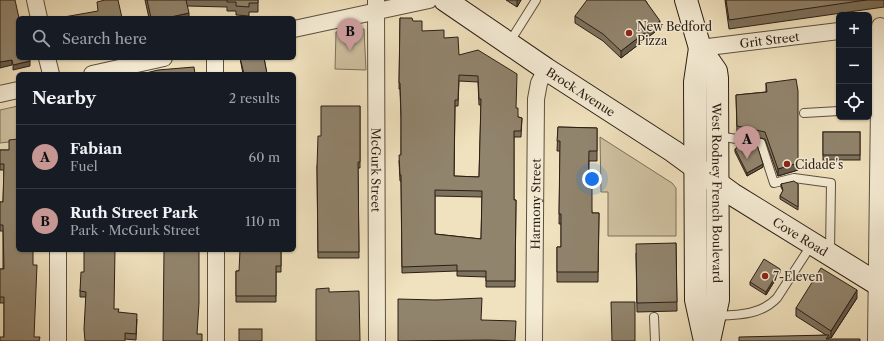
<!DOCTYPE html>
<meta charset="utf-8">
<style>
:root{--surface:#171b24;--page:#242831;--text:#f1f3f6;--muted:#9ea1a6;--line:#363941;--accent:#c59692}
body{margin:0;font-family:"Libre Caslon Text",serif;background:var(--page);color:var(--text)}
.controls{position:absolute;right:12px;top:12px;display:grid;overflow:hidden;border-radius:6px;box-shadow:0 1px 3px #0004}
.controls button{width:36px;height:36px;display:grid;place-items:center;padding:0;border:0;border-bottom:1px solid var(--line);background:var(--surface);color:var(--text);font:20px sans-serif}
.you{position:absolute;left:592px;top:179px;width:14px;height:14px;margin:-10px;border:3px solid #fff;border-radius:50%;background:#1a73e8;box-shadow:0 0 0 6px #1a73e833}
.badge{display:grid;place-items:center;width:26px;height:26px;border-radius:50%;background:var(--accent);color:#111;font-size:13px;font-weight:700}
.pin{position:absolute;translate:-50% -33px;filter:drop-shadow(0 1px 2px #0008)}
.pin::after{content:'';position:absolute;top:21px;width:14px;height:12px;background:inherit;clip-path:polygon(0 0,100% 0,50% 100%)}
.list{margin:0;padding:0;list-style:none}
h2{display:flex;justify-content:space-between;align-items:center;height:52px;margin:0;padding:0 16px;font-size:17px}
h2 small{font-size:13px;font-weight:400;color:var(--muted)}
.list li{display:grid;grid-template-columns:26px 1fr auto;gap:12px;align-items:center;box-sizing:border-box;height:64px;padding:0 16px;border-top:1px solid var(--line)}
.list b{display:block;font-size:15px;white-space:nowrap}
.list p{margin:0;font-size:13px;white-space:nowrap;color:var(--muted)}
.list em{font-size:13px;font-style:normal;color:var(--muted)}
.icon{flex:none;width:22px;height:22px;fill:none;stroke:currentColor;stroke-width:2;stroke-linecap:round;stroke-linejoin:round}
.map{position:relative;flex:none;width:884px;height:341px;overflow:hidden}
.search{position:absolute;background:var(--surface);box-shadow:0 1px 3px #0004;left:16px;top:16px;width:280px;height:44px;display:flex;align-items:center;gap:10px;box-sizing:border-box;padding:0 14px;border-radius:6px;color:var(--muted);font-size:15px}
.panel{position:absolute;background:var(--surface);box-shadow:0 1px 3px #0004;left:16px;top:72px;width:280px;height:180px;border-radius:6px}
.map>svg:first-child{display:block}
.green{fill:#cfc1a1;stroke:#7d705b}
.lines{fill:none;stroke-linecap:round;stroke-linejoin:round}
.lane-casing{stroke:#5c4f3f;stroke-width:10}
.street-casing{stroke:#5c4f3f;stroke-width:18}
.secondary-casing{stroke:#2b1e15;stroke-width:24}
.lane{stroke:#f5ecd5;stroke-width:8}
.street{stroke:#f5ecd5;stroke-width:16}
.secondary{stroke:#f5ecd5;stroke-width:22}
.wall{fill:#7d725e;stroke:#2b1e15;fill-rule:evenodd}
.shaded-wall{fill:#665c4c;stroke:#2b1e15}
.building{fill:#91846d;stroke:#2b1e15;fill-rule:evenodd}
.poi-dot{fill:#8f2418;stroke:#f5ecd5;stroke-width:1.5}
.labels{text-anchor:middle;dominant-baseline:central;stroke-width:3;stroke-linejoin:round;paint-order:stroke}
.poi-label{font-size:12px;fill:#2b1e15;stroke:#f5ecd5;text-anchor:start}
.street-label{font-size:12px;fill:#2b1e15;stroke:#f5ecd5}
</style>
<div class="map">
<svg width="884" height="341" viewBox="0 0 884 341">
<rect width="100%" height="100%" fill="#f0e2be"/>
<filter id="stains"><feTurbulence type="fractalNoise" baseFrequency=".005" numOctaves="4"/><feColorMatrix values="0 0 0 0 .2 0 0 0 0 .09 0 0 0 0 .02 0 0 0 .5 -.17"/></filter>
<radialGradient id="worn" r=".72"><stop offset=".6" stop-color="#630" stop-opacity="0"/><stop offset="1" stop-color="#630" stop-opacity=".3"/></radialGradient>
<g class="green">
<polygon points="364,29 366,70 335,69 336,32"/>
<polygon points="18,106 18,141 0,143 0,110"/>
<polygon points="600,137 672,183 676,188 676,236 608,236 608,192 601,192"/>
</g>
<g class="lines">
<defs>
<g id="lane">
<polyline points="509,43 536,0"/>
<polyline points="804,113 839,111"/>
<polyline points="718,136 761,143 774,183 794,178 831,183 830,252"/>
<path d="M715,316C738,315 761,315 777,298L812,244"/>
<polyline points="654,317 655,341"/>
</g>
<g id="street">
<polyline points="35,0 39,18"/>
<path id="s1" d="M376,0L377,341"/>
<polyline points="294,29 429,0"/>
<path id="s2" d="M700,48L839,31"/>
<polyline points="47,58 51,74"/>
<polyline points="215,58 215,74"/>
<polyline points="92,74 164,58"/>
<polyline points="0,94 18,90"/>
<polyline points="58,250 58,341"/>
<polyline points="216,250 216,341"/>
<path id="s3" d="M534,341L536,99L539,83L546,69"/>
<polyline points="876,341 880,26"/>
</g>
<g id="secondary">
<path id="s4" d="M445,0L546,69L673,151L732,194L884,288"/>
<path id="s5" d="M686,0L700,48L716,71L717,78L718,300L709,341"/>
<polyline points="700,48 695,82 696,300 705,341"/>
</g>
</defs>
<use href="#lane" class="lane-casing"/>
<use href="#street" class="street-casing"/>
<use href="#secondary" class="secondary-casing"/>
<use href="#lane" class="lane"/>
<use href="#street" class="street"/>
<use href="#secondary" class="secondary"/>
</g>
<g class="wall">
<polygon points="145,0 258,0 258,12 249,12 249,16 236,15 236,11 227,11 227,7 187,6 189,18 149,18"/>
<polygon points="506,0 521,0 517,7"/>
<polygon points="725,0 884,0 884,7 729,29"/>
<polygon points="646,1 660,28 621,58 603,41 575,23 575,16"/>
<path d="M400,18L413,21L422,31L444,38L459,55L516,108L518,117L522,118L521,137H514V200H516L515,287H486V277L457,276V271L402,273L401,181H400L399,161L401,155V119L400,89H399ZM459,81L478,82L479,105H481L479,177L454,176L455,106H458ZM435,196L482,197L481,239L435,234Z"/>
<polygon points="240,58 264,58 267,74 243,74"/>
<polygon points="766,83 798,170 778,176 765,139 737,133 736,95 766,92"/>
<polygon points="360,106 360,168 358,168 359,258 318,258 317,167 321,136"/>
<polygon points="558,127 597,128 597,161 589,161 589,188 592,213 599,213 598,282 557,282 557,247 561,247 561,224 559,224 560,151 557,151"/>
<rect x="823" y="132" width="37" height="28"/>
<polygon points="18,139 4,337 4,303 0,303 0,269 3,269 3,231 0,231 0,202 3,202 4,170 0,170 0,150 9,150"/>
<polygon points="735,149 763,167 747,176 735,152"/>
<polygon points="781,184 798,184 798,210 780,199 780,196 783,191 781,187"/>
<polygon points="676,243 677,311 637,312 636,253"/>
<polygon points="281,250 281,272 276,272 276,302 236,302 236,271 239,271"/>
<polygon points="84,272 114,309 118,312 137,319 136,340 125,339 86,297 80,297 80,291"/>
<polygon points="780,272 766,295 750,285 750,282"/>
<polygon points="857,298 831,338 829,337 829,339 739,341 826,335 796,316 796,308"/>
<polygon points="436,300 481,320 515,341 398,341"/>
</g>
<g class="shaded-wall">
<polygon points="517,0 521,0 517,7"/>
<polygon points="189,13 189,18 166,18"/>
<polygon points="660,21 660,28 621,58 621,51"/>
<polygon points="12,60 12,65 0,68 0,62"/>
<polygon points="30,61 30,66 13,70 13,65"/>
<polygon points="798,163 798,170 778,176 778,169"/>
<polygon points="763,164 763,167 747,176 747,173"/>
<polygon points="780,269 780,272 766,295 766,292"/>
<polygon points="857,290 857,298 831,338 831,331"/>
</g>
<g class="building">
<polygon points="0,0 15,0 19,18 18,18 18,58 30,58 30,61 13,65 12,60 0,62"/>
<polygon points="105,0 118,0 122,18 64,18 64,17 98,11 97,2"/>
<polygon points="147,0 186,0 189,13 166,18 151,18"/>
<polygon points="227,0 258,0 258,3 249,3 249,7 236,6 236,2 227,2"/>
<polygon points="587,0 645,0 660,21 621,51 603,34 575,16"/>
<polygon points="726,0 866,0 729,20"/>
<path d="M400,18H412L413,21H422V31L444,30V38L458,37L459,55L478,50L517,74L516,108H518V117L522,118L521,131H514V200H516L515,281H486V271H457V265L402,267L401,175H400L399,155H401V114L400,83H399ZM459,75L478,76L479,99H481L479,177L454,176L455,100H458ZM435,190L482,191L481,239L435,234Z"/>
<polygon points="240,58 264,58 267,74 244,74"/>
<polygon points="194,67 195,74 142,74 158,70"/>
<polygon points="796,79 798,91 798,163 778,169 765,132 737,126 736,95 767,92 766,83"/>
<polygon points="321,106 360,106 360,162 358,162 359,252 318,252 317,167 318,136 321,136"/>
<polygon points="558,127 597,128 597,151 589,151 588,188 592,188 592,213 599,213 598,272 557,272 557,247 561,247 561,214 559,214 560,141 557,141"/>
<rect x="823" y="132" width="37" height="23"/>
<polygon points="18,139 18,250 33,250 33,265 37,265 34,337 40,337 39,341 0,341 0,337 4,337 4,297 0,297 0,269 4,269 3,225 0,225 0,202 3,202 4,164 0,164 0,150 9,150 9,140"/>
<polygon points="737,142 757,145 763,164 747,173 735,149 737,148"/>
<polygon points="794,181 798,184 798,207 780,196 783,190 781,184"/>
<polygon points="676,243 677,302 637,303 636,244"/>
<polygon points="84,250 115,250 114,309 119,309 118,312 137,314 136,334 125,333 125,341 85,341 84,329 86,292 80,291 81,272 84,272"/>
<polygon points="164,250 199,250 199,303 197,334 202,334 202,341 163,341"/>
<polygon points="240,250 281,250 281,266 276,266 276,296 236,296 236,271 239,271"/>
<polygon points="764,259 780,269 766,292 750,282"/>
<polygon points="821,268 857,290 831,331 796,308"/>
<polygon points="329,288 329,292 359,291 360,341 316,341 316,289"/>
<polygon points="482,298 481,320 516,321 515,341 488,340 398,341 398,299 436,300"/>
<polygon points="611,302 635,302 635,341 612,341"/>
<rect x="239" y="329" width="23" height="12"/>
<polygon points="829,335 826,339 860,339 860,341 739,341 739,337"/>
</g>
<g class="poi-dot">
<circle cx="629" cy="33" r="4"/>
<circle cx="787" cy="164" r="4"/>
<circle cx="765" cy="276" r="4"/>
</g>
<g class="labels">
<g class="poi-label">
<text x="637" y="26">New Bedford<tspan x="637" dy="14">Pizza</tspan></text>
<text x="795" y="164">Cidade's</text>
<text x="773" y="276">7-Eleven</text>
</g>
<g class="street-label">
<text stroke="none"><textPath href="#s2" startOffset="70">Grit Street</textPath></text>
<text stroke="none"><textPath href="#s4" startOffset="164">Brock Avenue</textPath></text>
<text stroke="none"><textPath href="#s1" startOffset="170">McGurk Street</textPath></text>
<text stroke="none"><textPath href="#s5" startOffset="200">West Rodney French Boulevard</textPath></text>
<text stroke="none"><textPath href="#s3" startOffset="137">Harmony Street</textPath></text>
<text stroke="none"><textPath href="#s4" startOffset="427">Cove Road</textPath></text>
</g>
</g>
<rect width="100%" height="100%" filter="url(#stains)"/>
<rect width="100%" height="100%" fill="url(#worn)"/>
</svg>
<div class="controls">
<button>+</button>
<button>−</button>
<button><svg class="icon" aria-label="locate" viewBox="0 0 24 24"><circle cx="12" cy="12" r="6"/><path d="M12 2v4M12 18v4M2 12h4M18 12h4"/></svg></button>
</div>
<div class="you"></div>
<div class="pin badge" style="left:747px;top:159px">A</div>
<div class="pin badge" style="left:350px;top:51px">B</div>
<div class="search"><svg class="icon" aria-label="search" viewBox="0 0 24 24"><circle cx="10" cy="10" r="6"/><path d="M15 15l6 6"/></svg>Search here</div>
<section class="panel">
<h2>Nearby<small>2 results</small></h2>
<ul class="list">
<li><span class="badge">A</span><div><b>Fabian</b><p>Fuel</p></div><em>60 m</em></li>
<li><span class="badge">B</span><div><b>Ruth Street Park</b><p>Park · McGurk Street</p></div><em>110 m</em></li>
</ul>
</section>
</div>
